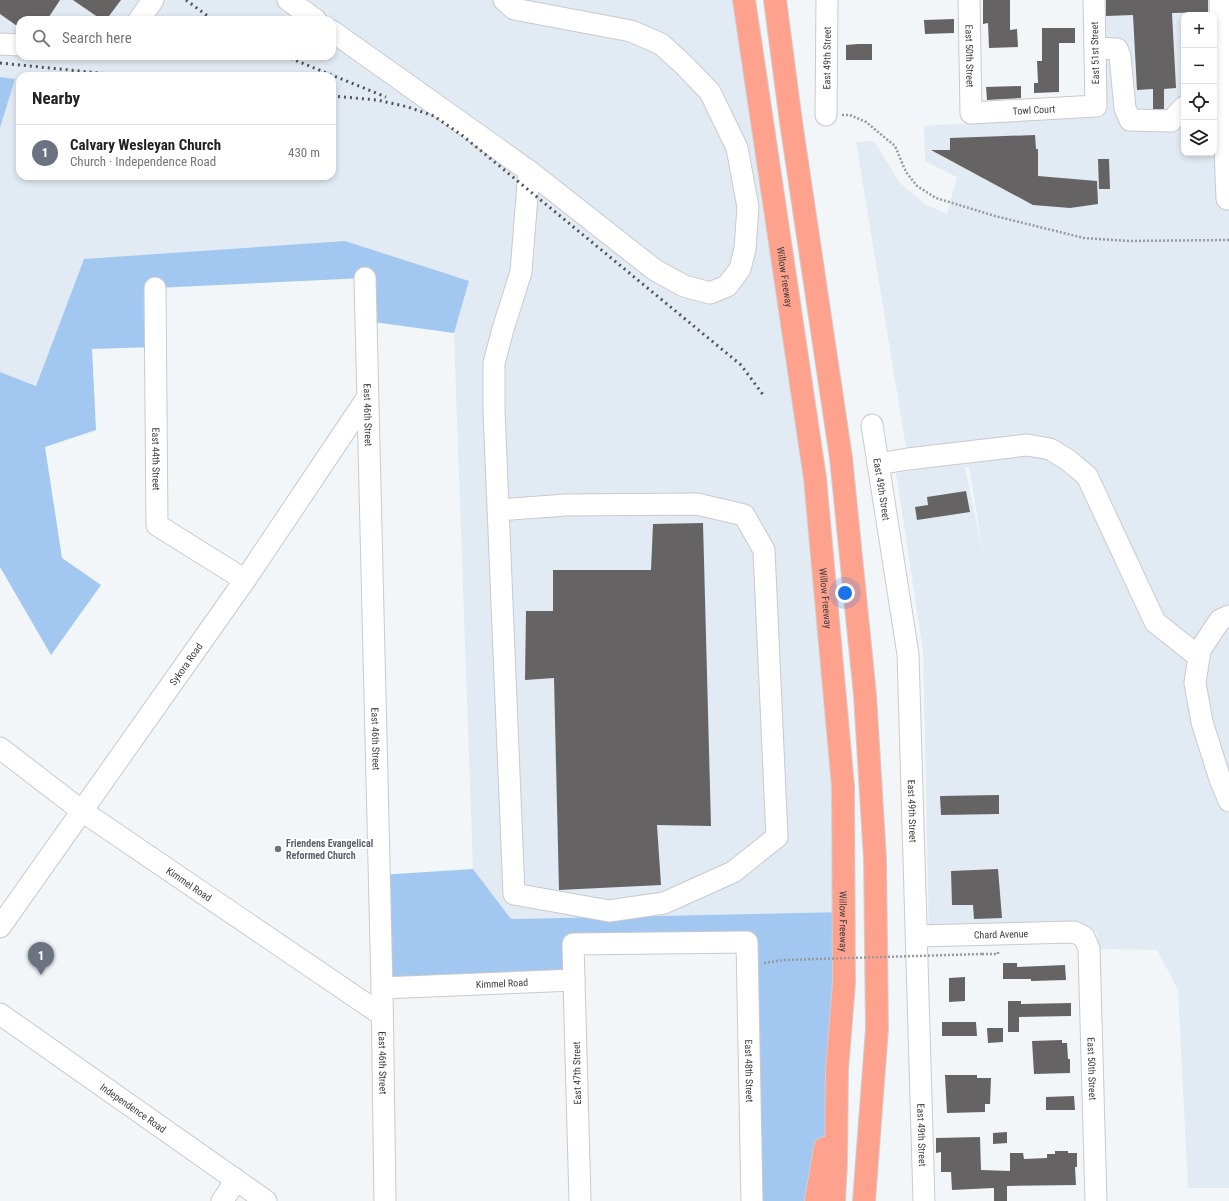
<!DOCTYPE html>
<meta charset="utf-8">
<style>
:root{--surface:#fff;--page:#f6f6f6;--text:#222;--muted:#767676;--line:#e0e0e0;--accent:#00782e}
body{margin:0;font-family:"Roboto Condensed",sans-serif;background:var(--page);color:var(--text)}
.controls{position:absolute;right:12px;top:12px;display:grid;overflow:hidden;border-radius:8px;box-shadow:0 2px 6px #0003}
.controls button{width:36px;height:36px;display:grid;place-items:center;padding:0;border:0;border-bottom:1px solid var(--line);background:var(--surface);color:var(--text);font:20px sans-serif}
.you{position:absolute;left:845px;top:593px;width:14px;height:14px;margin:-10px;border:3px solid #fff;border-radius:50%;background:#1a73e8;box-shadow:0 0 0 6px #1a73e833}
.badge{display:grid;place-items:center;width:26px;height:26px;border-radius:50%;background:var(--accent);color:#fff;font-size:13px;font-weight:700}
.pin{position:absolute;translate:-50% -33px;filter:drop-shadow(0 1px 2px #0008)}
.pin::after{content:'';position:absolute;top:21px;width:14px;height:12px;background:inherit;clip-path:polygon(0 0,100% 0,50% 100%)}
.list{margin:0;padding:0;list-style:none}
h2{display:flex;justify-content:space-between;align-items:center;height:52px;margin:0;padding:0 16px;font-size:17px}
h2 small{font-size:13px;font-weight:400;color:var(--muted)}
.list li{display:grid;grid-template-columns:26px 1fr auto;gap:12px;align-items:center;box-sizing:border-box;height:56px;padding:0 16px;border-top:1px solid var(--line)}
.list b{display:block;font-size:15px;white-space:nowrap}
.list p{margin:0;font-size:13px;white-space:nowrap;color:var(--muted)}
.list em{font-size:13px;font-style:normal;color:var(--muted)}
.icon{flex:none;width:22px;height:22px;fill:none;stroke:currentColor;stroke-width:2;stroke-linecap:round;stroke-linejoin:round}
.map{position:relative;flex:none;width:1229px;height:1201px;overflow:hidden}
.search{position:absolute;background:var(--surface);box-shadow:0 2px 6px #0003;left:16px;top:16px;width:320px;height:44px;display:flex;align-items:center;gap:10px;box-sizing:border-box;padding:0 14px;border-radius:12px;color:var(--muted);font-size:15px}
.panel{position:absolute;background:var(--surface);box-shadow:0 2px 6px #0003;left:16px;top:72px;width:320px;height:108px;border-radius:12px}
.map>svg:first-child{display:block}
.built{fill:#e2eaf3;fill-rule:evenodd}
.green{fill:#a2c8f1}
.building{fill:#666365}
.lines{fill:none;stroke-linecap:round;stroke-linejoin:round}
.minor-casing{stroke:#c8cacd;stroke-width:23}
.highway-casing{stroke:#d0d0d1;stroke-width:24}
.path{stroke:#989a9b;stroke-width:2.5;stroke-dasharray:2 2;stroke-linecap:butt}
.minor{stroke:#fff;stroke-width:21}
.highway{stroke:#ffa28d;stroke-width:22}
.rail{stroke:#525455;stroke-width:3;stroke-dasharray:2 4;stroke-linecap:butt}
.path-bridge{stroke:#989a9b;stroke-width:2.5;stroke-dasharray:2 2;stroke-linecap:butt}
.worship-dot{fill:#6b7280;stroke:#fff;stroke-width:1.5}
.labels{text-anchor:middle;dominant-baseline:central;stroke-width:4;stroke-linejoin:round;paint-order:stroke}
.street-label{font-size:10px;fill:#3c3d3e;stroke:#fff}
.worship-label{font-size:10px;font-weight:bold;fill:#5b616d;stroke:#fff;text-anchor:start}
</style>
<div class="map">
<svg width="1229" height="1201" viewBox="0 0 1229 1201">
<rect width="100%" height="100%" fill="#f3f6f8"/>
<g class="built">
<path d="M0,0H744L815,478L844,912L511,919L473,869L454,333L469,281L84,259L36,386L0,372V128L15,79L0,77ZM20,20H332V56H20ZM20,76H332V176H20Z"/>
<path d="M1101,0H1228L1229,3V1188H1188L1178,990L1157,950L1098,949L1097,932L929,936L923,650L896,473L910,471L856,142L874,141L900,183L925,204L947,214L957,177L925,161L924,126L1103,115ZM1184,15H1214V153H1184ZM965,467H969L984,558Z"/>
</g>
<g class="green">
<polygon points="0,77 15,79 0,128"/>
<polygon points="345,241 469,281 454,333 366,321 365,278 155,288 155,347 92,349 96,430 45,447 62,558 101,585 51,655 0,567 0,372 36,386 84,259"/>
<polygon points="473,869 511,919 844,912 837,1070 816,1201 752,1201 746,942 573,944 574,980 382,988 379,875"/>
</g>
<g class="building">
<polygon points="0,0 60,0 47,20 20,20 20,28 0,14"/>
<polygon points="73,0 121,0 106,20 102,20"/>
<polygon points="983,0 1010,0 1010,30 1017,29 1018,47 989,48 988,23 983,24"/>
<polygon points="1106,0 1208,0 1208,12 1172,13 1176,88 1164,89 1164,109 1153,109 1153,89 1137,90 1133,15 1106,16"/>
<polygon points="954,19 954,33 925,34 924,20"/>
<polygon points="1042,28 1075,28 1075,43 1059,43 1059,92 1034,93 1034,83 1038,83 1037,61 1042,61"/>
<polygon points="858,44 872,44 872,60 846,60 846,45"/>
<polygon points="1021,86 1021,98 987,100 986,87"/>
<polygon points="1035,135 1036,149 1038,149 1038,176 1097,181 1098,204 1070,208 1033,205 931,150 950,150 950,138"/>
<polygon points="1098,159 1109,159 1110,189 1099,189"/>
<polygon points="966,491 970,512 917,520 915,507 928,505 927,497"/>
<polygon points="703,523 711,826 657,825 661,885 559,890 554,678 525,680 526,611 553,611 553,570 651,570 653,524"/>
<polygon points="999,795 999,814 941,815 940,796"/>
<polygon points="998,869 1002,918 974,919 973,905 952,905 951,871"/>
<polygon points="1003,963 1017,963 1017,967 1065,965 1066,980 1031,981 1031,979 1003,979"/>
<polygon points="965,977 965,1001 949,1002 949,978"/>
<polygon points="1008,1001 1021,1001 1021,1004 1071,1003 1071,1016 1019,1017 1019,1032 1008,1032"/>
<polygon points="942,1022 976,1022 977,1036 942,1036"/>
<polygon points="987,1028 1003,1028 1003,1042 988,1043"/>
<polygon points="1062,1040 1062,1043 1067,1043 1068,1059 1070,1059 1070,1073 1034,1074 1032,1041"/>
<polygon points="945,1075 977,1075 977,1078 991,1078 990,1104 985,1104 985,1112 947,1113"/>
<polygon points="1074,1096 1075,1110 1046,1110 1046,1097"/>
<polygon points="1007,1132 1007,1143 993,1144 993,1133"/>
<polygon points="980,1137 981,1170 1010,1171 1010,1153 1023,1153 1024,1159 1047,1158 1047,1154 1055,1154 1055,1151 1068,1151 1068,1153 1077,1153 1077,1167 1075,1167 1076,1185 1007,1186 1007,1201 994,1201 994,1188 952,1190 951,1172 941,1172 941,1152 936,1153 936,1138"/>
</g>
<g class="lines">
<defs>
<g id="minor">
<polyline points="288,0 316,20"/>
<polyline points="504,0 514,9 631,31 661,44 683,64 710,92 737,148 748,207 745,249 740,269 727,286 710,293 684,286 655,270 529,171"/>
<path id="s1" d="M969,0L971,113L1096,106L1094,0"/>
<polyline points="139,20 153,0"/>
<polyline points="332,31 529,171 521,272 503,329 494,363 494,410 514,894 609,911 664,903 733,872 777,837 764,550 744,515 697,504 566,505 498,510"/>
<polyline points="0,44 20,45"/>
<polyline points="1095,48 1117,49 1120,56 1125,108 1130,120 1171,121 1184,107"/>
<polyline points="1223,97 1227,199"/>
<polyline points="1214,98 1223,97 1220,0"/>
<path id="s2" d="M826,115L827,0"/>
<path id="s3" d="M365,278L382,988L385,1201"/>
<path id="s4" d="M155,288L157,525L245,580"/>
<path id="s5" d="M872,425L908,654L924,1201"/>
<polyline points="878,464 908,459 1027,445 1050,449 1068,460 1087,476 1155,622 1199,657"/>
<polyline points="1229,616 1220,620 1200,650 1195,683 1202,722 1220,779 1229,801"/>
<path id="s6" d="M0,748L82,811L382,1015"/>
<path id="s7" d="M0,927L245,580L367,398"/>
<path id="s8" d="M917,936L1074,932L1084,937L1089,949L1096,1201"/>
<path id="s9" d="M382,988L574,980"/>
<path id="s10" d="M0,1014L266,1201"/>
<polyline points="222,1201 229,1191 234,1178"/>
<path id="s11" d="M580,1201L573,944L747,942L752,1201"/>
</g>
<g id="highway">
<path id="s12" d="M744,0L815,478L843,786L844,983L837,1070L836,1163L834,1201"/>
<polyline points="775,0 791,122 841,458 865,695 875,859 877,1029 864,1201"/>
<polyline points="816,1201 825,1148"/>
</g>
</defs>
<use href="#minor" class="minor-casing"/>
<use href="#highway" class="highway-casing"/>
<g class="path">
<polyline points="842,115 850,115 866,122 895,146 906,172 917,186 936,198 995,216 1084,238 1129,241 1229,240"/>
<polyline points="982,954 998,954 998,951"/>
<polyline points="764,963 784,960"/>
</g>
<use href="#minor" class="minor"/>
<use href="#highway" class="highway"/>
<g class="rail">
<polyline points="186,0 213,20"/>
<polyline points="285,56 386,97"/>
<polyline points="0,63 129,76"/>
<polyline points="332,96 377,100 408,107 434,116 463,136 741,365 764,396"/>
</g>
<polyline class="path-bridge" points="784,960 982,954"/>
</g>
<circle class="worship-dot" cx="278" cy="849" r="4"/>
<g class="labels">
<g class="street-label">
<text transform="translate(1095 53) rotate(-91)">East 51st Street</text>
<text stroke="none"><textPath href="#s1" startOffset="56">East 50th Street</textPath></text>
<text stroke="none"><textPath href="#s2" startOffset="57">East 49th Street</textPath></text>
<text stroke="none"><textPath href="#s1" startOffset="176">Towl Court</textPath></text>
<text stroke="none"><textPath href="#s12" startOffset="280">Willow Freeway</textPath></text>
<text stroke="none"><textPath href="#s3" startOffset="137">East 46th Street</textPath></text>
<text stroke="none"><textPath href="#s4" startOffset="171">East 44th Street</textPath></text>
<text stroke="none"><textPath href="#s5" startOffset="65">East 49th Street</textPath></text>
<text stroke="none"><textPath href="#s12" startOffset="604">Willow Freeway</textPath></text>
<text stroke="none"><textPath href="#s7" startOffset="322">Sykora Road</textPath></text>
<text stroke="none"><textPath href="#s3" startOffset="461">East 46th Street</textPath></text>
<text stroke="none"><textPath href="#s5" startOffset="389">East 49th Street</textPath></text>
<text stroke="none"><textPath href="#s6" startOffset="233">Kimmel Road</textPath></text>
<text stroke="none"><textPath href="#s12" startOffset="928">Willow Freeway</textPath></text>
<text stroke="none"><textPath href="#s8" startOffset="84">Chard Avenue</textPath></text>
<text stroke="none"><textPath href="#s9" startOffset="120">Kimmel Road</textPath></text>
<text stroke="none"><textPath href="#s3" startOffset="785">East 46th Street</textPath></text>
<text stroke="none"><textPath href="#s8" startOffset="301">East 50th Street</textPath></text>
<text stroke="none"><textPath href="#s11" startOffset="560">East 48th Street</textPath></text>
<text transform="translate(577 1073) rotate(-91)">East 47th Street</text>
<text stroke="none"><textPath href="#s10" startOffset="163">Independence Road</textPath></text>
<text stroke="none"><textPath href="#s5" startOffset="713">East 49th Street</textPath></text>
</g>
<g class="worship-label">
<text x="286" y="843">Friendens Evangelical<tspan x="286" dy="12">Reformed Church</tspan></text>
</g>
</g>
</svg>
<div class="controls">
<button>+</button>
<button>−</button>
<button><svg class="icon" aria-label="locate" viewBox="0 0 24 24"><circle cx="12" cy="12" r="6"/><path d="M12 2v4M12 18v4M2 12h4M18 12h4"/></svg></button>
<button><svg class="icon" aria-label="layers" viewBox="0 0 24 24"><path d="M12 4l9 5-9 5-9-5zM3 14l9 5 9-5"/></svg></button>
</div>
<div class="you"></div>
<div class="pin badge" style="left:41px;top:975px;background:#6b7280">1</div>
<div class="search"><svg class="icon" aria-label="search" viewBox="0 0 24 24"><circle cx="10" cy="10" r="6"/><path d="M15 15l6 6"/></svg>Search here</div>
<section class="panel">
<h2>Nearby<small></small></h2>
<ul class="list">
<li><span class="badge" style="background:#6b7280">1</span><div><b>Calvary Wesleyan Church</b><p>Church · Independence Road</p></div><em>430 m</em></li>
</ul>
</section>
</div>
